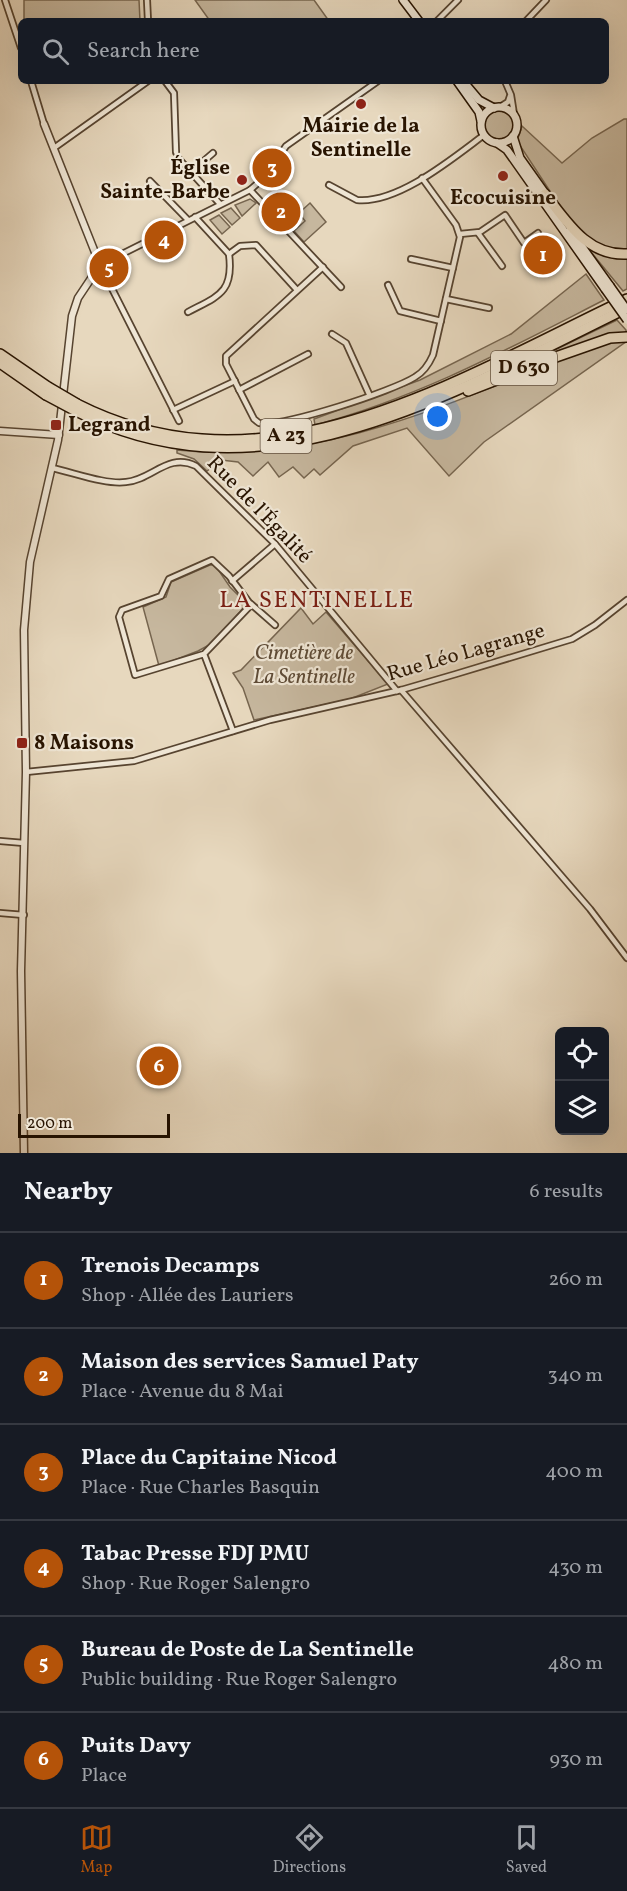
<!DOCTYPE html>
<meta charset="utf-8">
<style>
:root{--surface:#171b24;--page:#20242c;--text:#f1f3f6;--muted:#9ea1a6;--line:#363941;--accent:#b45309}
body{margin:0;font-family:Vollkorn,serif;background:var(--page);color:var(--text)}
.controls{position:absolute;right:18px;bottom:18px;display:grid;overflow:hidden;border-radius:9px;box-shadow:0 6px 24px #0002}
.controls button{width:54px;height:54px;display:grid;place-items:center;padding:0;border:0;border-bottom:2px solid var(--line);background:var(--surface);color:var(--text);font:30px sans-serif}
.scale{position:absolute;left:18px;bottom:15px;width:152px;box-sizing:border-box;padding-left:6px;border:3px solid #271300;border-top:0;font-size:16px;line-height:21px;white-space:nowrap;color:#271300;-webkit-text-stroke:4px #efe6d5;paint-order:stroke}
.you{position:absolute;left:438px;top:417px;width:21px;height:21px;margin:-15px;border:4px solid #fff;border-radius:50%;background:#1a73e8;box-shadow:0 0 0 9px #1a73e833}
.badge{display:grid;place-items:center;width:39px;height:39px;border-radius:50%;background:var(--accent);color:#fff;font-size:20px;font-weight:700}
.pin{position:absolute;translate:-50% -50%;border:3px solid #fff;box-shadow:0 2px 6px #0006}
.list{margin:0;padding:0;list-style:none}
h2{display:flex;justify-content:space-between;align-items:center;height:78px;margin:0;padding:0 24px;font-size:26px}
h2 small{font-size:20px;font-weight:400;color:var(--muted)}
.list li{display:grid;grid-template-columns:39px 1fr auto;gap:18px;align-items:center;box-sizing:border-box;height:96px;padding:0 24px;border-top:2px solid var(--line)}
.list b{display:block;font-size:22px;white-space:nowrap}
.list p{margin:0;font-size:20px;white-space:nowrap;color:var(--muted)}
.list em{font-size:20px;font-style:normal;color:var(--muted)}
.icon{flex:none;width:33px;height:33px;fill:none;stroke:currentColor;stroke-width:2;stroke-linecap:round;stroke-linejoin:round}
.map{position:relative;flex:none;width:627px;height:1153px;overflow:hidden}
.search{position:absolute;background:var(--surface);box-shadow:0 6px 24px #0002;left:18px;right:18px;top:18px;height:66px;display:flex;align-items:center;gap:15px;box-sizing:border-box;padding:0 21px;border-radius:9px;color:var(--muted);font-size:22px}
.sheet{height:654px;background:var(--surface)}
nav{display:flex;justify-content:space-around;align-items:center;box-sizing:border-box;height:84px;border-top:2px solid var(--line);background:var(--surface);font-size:16px;color:var(--muted)}
nav a{display:grid;justify-items:center;gap:3px}
nav .on{color:var(--accent)}
.map>svg:first-child{display:block}
.green{fill:#c6b79e;stroke:#76654f;stroke-width:1.5}
.lines{fill:none;stroke-linecap:round;stroke-linejoin:round}
.minor-casing{stroke:#574430;stroke-width:8}
.tertiary-casing{stroke:#574430;stroke-width:9}
.secondary-casing{stroke:#271300;stroke-width:10}
.motorway-casing{stroke:#271300;stroke-width:12}
.minor{stroke:#efe6d5;stroke-width:4.5}
.tertiary{stroke:#efe6d5;stroke-width:6}
.secondary{stroke:#efe6d5;stroke-width:7}
.motorway{stroke:#e7d8be;stroke-width:9}
.secondary-bridge-casing{stroke:#271300;stroke-width:10;stroke-linecap:butt}
.motorway-bridge-casing{stroke:#271300;stroke-width:12;stroke-linecap:butt}
.secondary-bridge{stroke:#efe6d5;stroke-width:7}
.motorway-bridge{stroke:#e7d8be;stroke-width:9}
.poi-dot{fill:#8f2418;stroke:#efe6d5;stroke-width:2}
.labels{text-anchor:middle;dominant-baseline:central;stroke-width:4.5;stroke-linejoin:round;paint-order:stroke}
.shield{fill:#efe6d5;stroke:#635240;stroke-width:1.5}
.shield-label{font-size:20px;font-weight:bold;fill:#271300}
.poi-label{font-size:21px;font-weight:bold;fill:#271300;stroke:#efe6d5}
.street-label{font-size:21px;fill:#271300;stroke:#efe6d5}
.park-label{font-size:21px;font-style:italic;fill:#5f4c37;stroke:#efe6d5}
.quarter-label{font-size:24px;letter-spacing:1.5px;fill:#7a1f14;stroke:#efe6d5}
</style>
<div class="map">
<svg width="627" height="1153" viewBox="0 0 627 1153">
<rect width="100%" height="100%" fill="#e7d8be"/>
<filter id="stains"><feTurbulence type="fractalNoise" baseFrequency=".00333" numOctaves="4"/><feColorMatrix values="0 0 0 0 .2 0 0 0 0 .09 0 0 0 0 .02 0 0 0 .5 -.17"/></filter>
<radialGradient id="worn" r=".72"><stop offset=".6" stop-color="#630" stop-opacity="0"/><stop offset="1" stop-color="#630" stop-opacity=".3"/></radialGradient>
<g class="green">
<polygon points="24,0 139,0 140,21 24,21"/>
<polygon points="195,0 314,0 329,21 210,21"/>
<circle cx="499" cy="125" r="14"/>
<polygon points="624,119 627,119 627,289 623,291 586,246 517,141 522,126 562,163 592,138"/>
<polygon points="250,199 256,203 242,216 235,205"/>
<polygon points="310,203 326,222 304,242 294,231 305,221 299,213"/>
<polygon points="231,208 240,218 232,225 221,213"/>
<polygon points="219,215 230,227 222,234 210,220"/>
<path d="M586,274L604,300C508,349 420,397 315,425L314,419L420,380L511,334Z"/>
<path d="M617,320L626,330L627,341L484,442L449,476L407,428L353,446L320,475L314,469L304,478L293,467L279,477L268,462L253,476L238,462L221,460L207,471L194,459L177,453V450C305,464 423,415 540,368L544,355Z"/>
<polygon points="210,565 215,565 230,587 247,604 211,644 198,651 159,666 143,607 166,597 171,582"/>
<polygon points="301,608 313,624 326,612 388,684 350,699 254,720 243,688 233,673 241,670"/>
</g>
<g class="lines">
<defs>
<g id="minor">
<polyline points="5,0 21,48"/>
<polyline points="147,0 148,21"/>
<polyline points="437,21 458,0"/>
<polyline points="526,21 546,0"/>
<polyline points="31,81 44,124"/>
<polyline points="165,81 174,93 176,152"/>
<polyline points="505,81 511,95 514,114"/>
<polyline points="500,107 508,102 510,96"/>
<polyline points="54,148 148,81"/>
<polyline points="178,158 220,204"/>
<polyline points="191,172 213,153"/>
<polyline points="150,181 188,220"/>
<path d="M329,185L357,200C398,204 453,158 484,135"/>
<polyline points="250,190 341,287"/>
<polyline points="478,233 502,266"/>
<polyline points="460,234 480,232 505,215 524,243 538,233"/>
<polyline points="229,254 240,246 256,245 297,290"/>
<polyline points="411,259 453,268"/>
<path d="M323,267L226,356V364L254,419L259,423C284,427 393,391 415,377C424,372 429,364 433,355L460,237L456,225L422,178"/>
<polyline points="388,285 400,311 441,321"/>
<polyline points="446,299 489,308"/>
<path d="M188,312C218,296 234,293 229,254L195,217"/>
<polyline points="332,334 346,343 369,394"/>
<polyline points="239,390 308,354"/>
<polyline points="173,410 235,381"/>
<polyline points="179,421 100,265 250,190 266,176 286,146 378,81"/>
<path d="M52,468C72,472 106,485 126,482C152,480 168,452 196,466L275,544L397,691"/>
<polyline points="232,581 275,544"/>
<polyline points="251,604 275,625"/>
<polyline points="204,654 251,605 229,576 212,560 169,579 161,596 122,610 119,617 135,675 204,654 233,731"/>
<polyline points="401,690 590,909 627,958"/>
<polyline points="26,772 134,761 270,720 401,690 456,674 572,639 595,625 627,600"/>
<polyline points="0,841 24,843"/>
<polyline points="0,913 24,915"/>
</g>
<g id="tertiary">
<polyline points="0,431 59,435"/>
<polyline points="24,1153 21,971 26,772 24,630 30,562 58,440 72,316 78,298 100,265 44,124"/>
</g>
<g id="secondary">
<polyline points="403,0 419,21"/>
<polyline points="457,81 479,112 481,121"/>
<polyline points="463,81 479,100 494,108"/>
<circle cx="499" cy="125" r="18"/>
<polyline points="513,136 520,158 547,196"/>
<polyline points="497,143 507,150 605,289"/>
<polyline points="570,230 610,286"/>
</g>
<g id="motorway">
<path d="M545,194C567,222 587,256 627,254"/>
<polyline points="0,354 48,387"/>
<polyline points="0,363 46,395"/>
<polyline points="468,391 553,358 610,338 627,337"/>
<path d="M77,404C268,501 456,380 627,299"/>
<path d="M76,411C265,508 458,390 627,308"/>
</g>
</defs>
<use href="#minor" class="minor-casing"/>
<use href="#tertiary" class="tertiary-casing"/>
<use href="#secondary" class="secondary-casing"/>
<use href="#motorway" class="motorway-casing"/>
<use href="#minor" class="minor"/>
<use href="#tertiary" class="tertiary"/>
<use href="#secondary" class="secondary"/>
<use href="#motorway" class="motorway"/>
<defs>
<g id="secondary-bridge">
<polyline points="610,286 627,310"/>
<polyline points="605,289 627,320"/>
</g>
<g id="motorway-bridge">
<polyline points="48,387 77,404"/>
<polyline points="46,395 76,411"/>
</g>
</defs>
<use href="#secondary-bridge" class="secondary-bridge-casing"/>
<use href="#motorway-bridge" class="motorway-bridge-casing"/>
<use href="#secondary-bridge" class="secondary-bridge"/>
<use href="#motorway-bridge" class="motorway-bridge"/>
</g>
<g class="poi-dot">
<circle cx="361" cy="104" r="6"/>
<circle cx="503" cy="176" r="6"/>
<circle cx="242" cy="180" r="6"/>
<rect x="50" y="419" width="12" height="12" rx="3"/>
<rect x="16" y="737" width="12" height="12" rx="3"/>
</g>
<g class="labels">
<g class="shield">
<rect x="491" y="351" width="66" height="34" rx="4.5"/>
<rect x="260.5" y="419" width="51" height="34" rx="4.5"/>
</g>
<g class="shield-label">
<text x="524" y="368">D 630</text>
<text x="286" y="436">A 23</text>
</g>
<g class="poi-label">
<text x="361" y="126">Mairie de la<tspan x="361" dy="24">Sentinelle</tspan></text>
<text x="230" y="168" text-anchor="end">Église<tspan x="230" dy="24">Sainte-Barbe</tspan></text>
<text x="503" y="198">Ecocuisine</text>
<text x="68" y="425" text-anchor="start">Legrand</text>
<text x="34" y="743" text-anchor="start">8 Maisons</text>
</g>
<g class="street-label">
<text transform="translate(259 510) rotate(46)">Rue de l'Égalité</text>
<text transform="translate(466 653) rotate(-16)">Rue Léo Lagrange</text>
</g>
<g class="park-label">
<text x="304" y="653">Cimetière de<tspan x="304" dy="24">La Sentinelle</tspan></text>
</g>
<g class="quarter-label">
<text x="317" y="601">LA SENTINELLE</text>
</g>
</g>
<rect width="100%" height="100%" filter="url(#stains)"/>
<rect width="100%" height="100%" fill="url(#worn)"/>
</svg>
<div class="controls">
<button><svg class="icon" aria-label="locate" viewBox="0 0 24 24"><circle cx="12" cy="12" r="6"/><path d="M12 2v4M12 18v4M2 12h4M18 12h4"/></svg></button>
<button><svg class="icon" aria-label="layers" viewBox="0 0 24 24"><path d="M12 4l9 5-9 5-9-5zM3 14l9 5 9-5"/></svg></button>
</div>
<div class="scale">200 m</div>
<div class="you"></div>
<div class="pin badge" style="left:543px;top:255px">1</div>
<div class="pin badge" style="left:281px;top:212px">2</div>
<div class="pin badge" style="left:272px;top:168px">3</div>
<div class="pin badge" style="left:164px;top:240px">4</div>
<div class="pin badge" style="left:109px;top:268px">5</div>
<div class="pin badge" style="left:159px;top:1066px">6</div>
<div class="search"><svg class="icon" aria-label="search" viewBox="0 0 24 24"><circle cx="10" cy="10" r="6"/><path d="M15 15l6 6"/></svg>Search here</div>
</div>
<section class="sheet">
<h2>Nearby<small>6 results</small></h2>
<ul class="list">
<li><span class="badge">1</span><div><b>Trenois Decamps</b><p>Shop · Allée des Lauriers</p></div><em>260 m</em></li>
<li><span class="badge">2</span><div><b>Maison des services Samuel Paty</b><p>Place · Avenue du 8 Mai</p></div><em>340 m</em></li>
<li><span class="badge">3</span><div><b>Place du Capitaine Nicod</b><p>Place · Rue Charles Basquin</p></div><em>400 m</em></li>
<li><span class="badge">4</span><div><b>Tabac Presse FDJ PMU</b><p>Shop · Rue Roger Salengro</p></div><em>430 m</em></li>
<li><span class="badge">5</span><div><b>Bureau de Poste de La Sentinelle</b><p>Public building · Rue Roger Salengro</p></div><em>480 m</em></li>
<li><span class="badge">6</span><div><b>Puits Davy</b><p>Place</p></div><em>930 m</em></li>
</ul>
</section>
<nav>
<a class="on"><svg class="icon" aria-label="map" viewBox="0 0 24 24"><path d="M3 6l6-2 6 2 6-2v14l-6 2-6-2-6 2zM9 4v14M15 6v14"/></svg>Map</a>
<a><svg class="icon" aria-label="directions" viewBox="0 0 24 24"><path d="M12 3l9 9-9 9-9-9zM9 14v-3h6M13 9l2 2-2 2"/></svg>Directions</a>
<a><svg class="icon" aria-label="saved" viewBox="0 0 24 24"><path d="M7 4h10v16l-5-4-5 4z"/></svg>Saved</a>
</nav>
